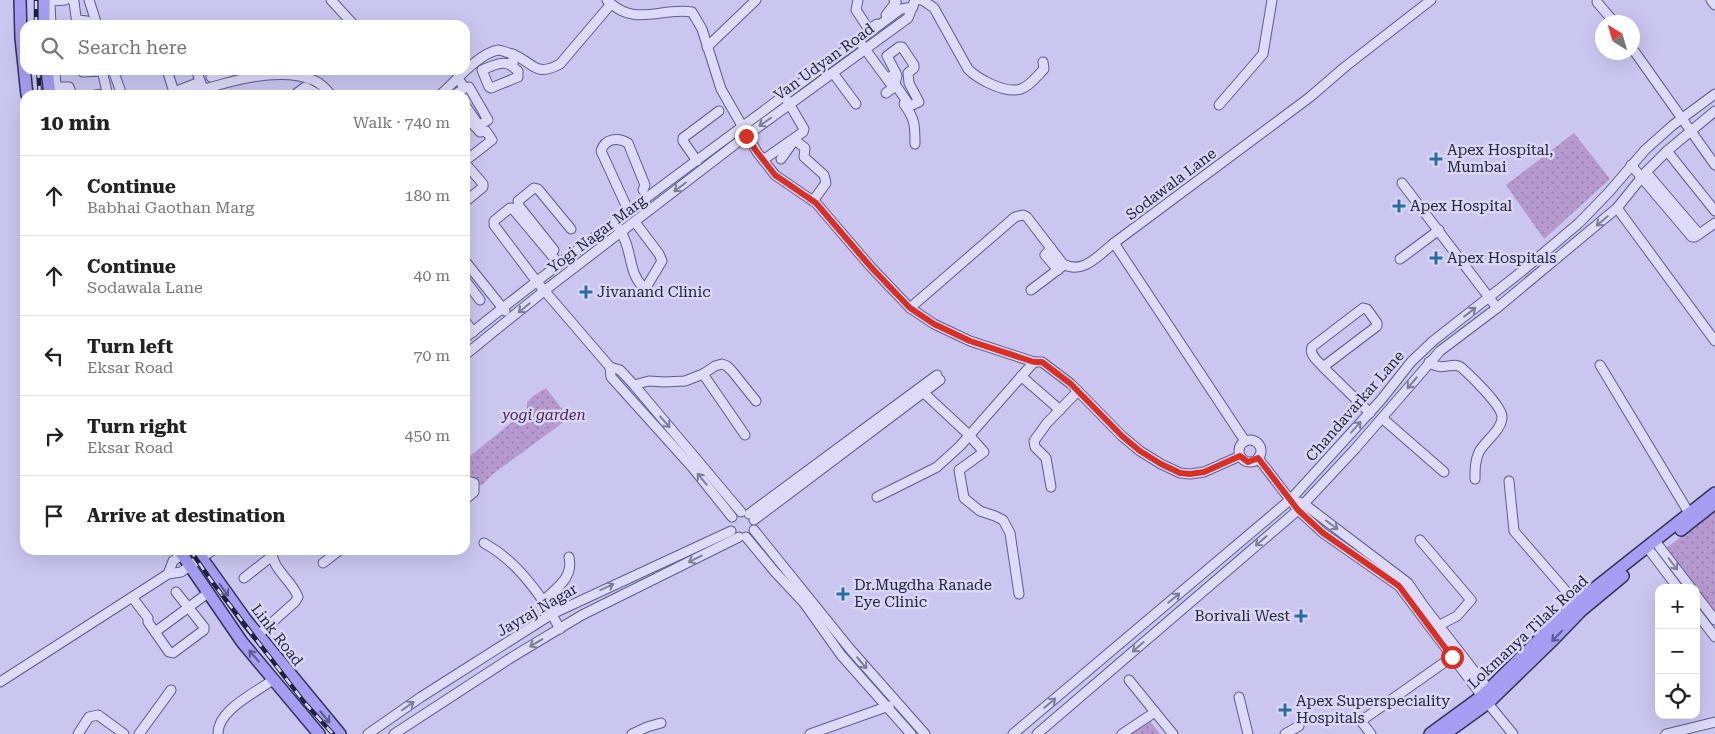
<!DOCTYPE html>
<meta charset="utf-8">
<style>
:root{--surface:#fff;--page:#f6f6f6;--text:#222;--muted:#767676;--line:#e0e0e0}
body{margin:0;font-family:"Roboto Serif",serif;background:var(--page);color:var(--text)}
.controls{position:absolute;right:15px;bottom:15px;display:grid;overflow:hidden;border-radius:10px;box-shadow:0 5px 20px #0002}
.controls button{width:45px;height:45px;display:grid;place-items:center;padding:0;border:0;border-bottom:1px solid var(--line);background:var(--surface);color:var(--text);font:25px sans-serif}
.compass{position:absolute;left:1595px;top:15px;width:45px;height:45px;border-radius:50%;background:var(--surface);box-shadow:0 5px 20px #0002;rotate:323deg}
.stop{position:absolute;width:15px;height:15px;margin:-11px;border:4px solid #d93025;border-radius:50%;background:#fff}
.stop.end{background:#d93025;border-color:#fff;box-shadow:0 1px 5px #0008}
.list{margin:0;padding:0;list-style:none}
h2{display:flex;justify-content:space-between;align-items:center;height:65px;margin:0;padding:0 20px;font-size:21px}
h2 small{font-size:16px;font-weight:400;color:var(--muted)}
.list li{display:grid;grid-template-columns:32px 1fr auto;gap:15px;align-items:center;box-sizing:border-box;height:80px;padding:0 20px;border-top:1px solid var(--line)}
.list b{display:block;font-size:19px;white-space:nowrap}
.list p{margin:0;font-size:16px;white-space:nowrap;color:var(--muted)}
.list em{font-size:16px;font-style:normal;color:var(--muted)}
.icon{flex:none;width:28px;height:28px;fill:none;stroke:currentColor;stroke-width:2;stroke-linecap:round;stroke-linejoin:round}
.map{position:relative;flex:none;width:1715px;height:734px;overflow:hidden}
.search{position:absolute;background:var(--surface);box-shadow:0 5px 20px #0002;left:20px;top:20px;width:450px;height:55px;display:flex;align-items:center;gap:12px;box-sizing:border-box;padding:0 18px;border-radius:15px;color:var(--muted);font-size:19px}
.panel{position:absolute;background:var(--surface);box-shadow:0 5px 20px #0002;left:20px;top:90px;width:450px;height:465px;border-radius:15px}
.map>svg:first-child{display:block}
.green{fill:url(#green-dots)}
.lines{fill:none;stroke-linecap:round;stroke-linejoin:round}
.minor-casing{stroke:#5b5e8c;stroke-width:11}
.major-casing{stroke:#2f345a;stroke-width:14}
.minor{stroke:#dedafa;stroke-width:9}
.major{stroke:#a79ef3;stroke-width:11}
.rail-casing{stroke:#1f223c;stroke-width:4.5}
.rail{stroke:#dad6f7;stroke-width:2.5;stroke-dasharray:8;stroke-linecap:butt}
.oneway{stroke:#7e7e9b}
.oneway2{stroke:#5c5a8e}
.route{stroke:#d93025;stroke-width:6}
.poi-dot{fill:#296e9d;stroke:#dad6f7;stroke-width:2}
.labels{text-anchor:middle;dominant-baseline:central;stroke-width:5;stroke-linejoin:round;paint-order:stroke}
.street-label{font-size:15px;fill:#1f223c;stroke:#dad6f7}
.poi-label{font-size:15px;fill:#1f223c;stroke:#dad6f7;text-anchor:start}
.park-label{font-size:15px;font-style:italic;fill:#482559;stroke:#dad6f7}
</style>
<div class="map">
<svg width="1715" height="734" viewBox="0 0 1715 734">
<defs>
<pattern id="green-dots" width="8" height="8" patternUnits="userSpaceOnUse" patternTransform="scale(1.25)"><rect width="8" height="8" fill="#b69acf"/><path d="M2 2h.1M6 6h.1" fill="none" stroke="#937da9" stroke-width="1.8" stroke-linecap="round"/></pattern>
</defs>
<rect width="100%" height="100%" fill="#cbc6f0"/>
<g class="green">
<polygon points="1574,133 1610,179 1544,239 1506,185"/>
<polygon points="546,388 569,418 493,474 481,486 465,469 465,460 527,410 527,402 533,396"/>
<polygon points="1715,511 1715,616 1696,591 1696,588 1694,588 1665,549"/>
<polygon points="1150,721 1160,734 1132,734"/>
</g>
<g class="lines">
<defs>
<g id="minor">
<polyline points="72,0 74,2 76,17 78,20 87,21 90,25"/>
<polyline points="89,0 97,25"/>
<polyline points="331,0 354,25"/>
<path d="M607,0C635,28 660,7 692,12L702,29L721,89L757,152L775,175L816,203L870,266L910,308L934,324L970,341L1034,362H1042L1071,384L1122,436L1140,451L1161,464L1180,473L1190,474L1204,472L1240,456"/>
<polyline points="858,0 856,10 868,28 871,28 877,24"/>
<path d="M920,0L924,1L934,8L968,69C979,80 1006,94 1021,89C1030,86 1038,75 1044,69L1043,62"/>
<polyline points="1711,0 1715,5"/>
<polyline points="1597,2 1614,22"/>
<polyline points="886,15 896,2 894,0"/>
<polyline points="51,25 50,3 52,1 65,0"/>
<polyline points="862,45 890,83"/>
<polyline points="707,47 756,0"/>
<polyline points="1632,48 1715,165"/>
<path d="M513,67C504,59 492,66 482,70L489,87L491,88L518,77V71L513,67V54"/>
<polyline points="55,70 56,87 59,95"/>
<polyline points="81,70 83,72 102,71"/>
<polyline points="113,70 122,95"/>
<polyline points="167,70 175,95"/>
<polyline points="196,70 202,86"/>
<polyline points="833,73 856,104"/>
<polyline points="211,77 236,70"/>
<polyline points="458,79 465,88 469,87 488,120 480,125 478,124 465,105"/>
<polyline points="887,79 896,73 887,56 899,47 902,47 914,65 914,68 908,73 909,83 919,102 910,106 895,84 897,76 896,73"/>
<polyline points="56,87 69,87 72,95"/>
<polyline points="174,92 200,82"/>
<polyline points="886,93 893,88"/>
<polyline points="95,95 105,94 107,92 102,70"/>
<path d="M185,95C221,84 276,65 313,80C321,83 326,89 331,95"/>
<polyline points="296,95 297,93 305,87 319,95"/>
<path d="M440,95C454,83 479,53 498,50C501,50 505,52 509,53C532,59 533,79 560,64L611,4"/>
<polyline points="454,95 465,88"/>
<path d="M904,104C915,119 915,125 915,144"/>
<polyline points="1219,105 1263,54 1272,0"/>
<polyline points="465,126 471,122 480,132 486,131 492,140 465,161"/>
<polyline points="1667,151 1715,211"/>
<polyline points="781,159 793,142 796,141 805,148 804,157 824,175 826,183 813,201"/>
<polyline points="763,160 803,132 804,129 787,100"/>
<polyline points="697,161 683,141 683,138 719,111"/>
<polyline points="465,163 483,184 483,187 465,202"/>
<polyline points="1631,165 1692,237 1695,237 1715,223"/>
<polyline points="1646,172 1699,234"/>
<polyline points="1402,183 1497,308"/>
<polyline points="1617,208 1715,341"/>
<path d="M629,212L601,151C605,138 618,137 628,143L645,185L643,190"/>
<path d="M619,229C633,248 627,271 643,287L647,286L662,261L659,254L635,222"/>
<polyline points="1051,248 1045,255 1058,270"/>
<polyline points="554,250 519,206 518,201 534,188 538,189 571,229"/>
<polyline points="1400,259 1439,230"/>
<polyline points="465,261 505,311"/>
<polyline points="559,264 512,208 510,208 494,221 494,225 537,282 610,367 620,370 634,385 741,512"/>
<polyline points="465,280 480,300"/>
<polyline points="1031,290 1064,265"/>
<path d="M910,308L1015,217L1023,215L1027,217L1063,264C1083,275 1099,255 1114,243"/>
<polyline points="465,321 473,332"/>
<path d="M465,338C607,224 755,118 901,9L913,7"/>
<polyline points="465,355 544,291 746,136 908,18 915,0"/>
<path d="M1429,362C1443,373 1453,360 1462,368C1471,376 1500,404 1502,416C1503,429 1485,441 1479,452C1475,461 1475,469 1475,479"/>
<polyline points="1600,365 1689,513"/>
<polyline points="610,367 611,377 692,467 732,517"/>
<path d="M1323,367C1318,361 1309,355 1312,347L1363,308L1367,309L1377,323V326L1323,367L1370,413"/>
<polyline points="703,374 745,435"/>
<polyline points="1021,376 1060,410"/>
<polyline points="634,385 649,381 664,382 685,381 703,374 715,366 722,364 727,366 732,371 756,401"/>
<polyline points="924,393 969,435 984,452 959,470 964,498 980,511 995,516 1003,520 1010,533 1019,594"/>
<polyline points="1382,418 1444,472"/>
<circle cx="1250" cy="451" r="11"/>
<polyline points="1245,441 1114,243 1310,97 1346,66 1431,0"/>
<polyline points="1258,458 1298,510 1323,533 1399,586 1482,696 1513,734"/>
<polyline points="465,480 474,483 474,492 465,500"/>
<polyline points="1509,481 1514,531 1579,606"/>
<polyline points="1051,487 1046,458 1035,447 1034,441 1047,423 1078,391"/>
<polyline points="877,497 937,467 960,446 1034,362"/>
<polyline points="1299,502 1304,504 1408,583 1423,605 1489,690 1488,694"/>
<polyline points="749,514 937,375"/>
<polyline points="754,520 940,380"/>
<polyline points="754,530 850,649 925,734"/>
<polyline points="746,537 775,572 804,603 841,655 911,734"/>
<polyline points="1420,540 1471,600 1457,616 1436,627"/>
<polyline points="1655,541 1691,588"/>
<path d="M484,543C517,561 542,596 560,629"/>
<polyline points="1647,547 1678,588"/>
<polyline points="323,563 340,550"/>
<polyline points="168,574 173,561 189,550"/>
<polyline points="244,578 272,556"/>
<polyline points="1696,595 1715,620"/>
<polyline points="132,597 148,618 148,622 169,652 173,653 204,630 204,627 176,592"/>
<path d="M543,601C556,588 574,578 569,557"/>
<polyline points="1696,612 1715,637"/>
<polyline points="155,632 208,593"/>
<path d="M258,635L295,602L298,597C292,580 271,569 272,550"/>
<polyline points="1129,680 1155,712"/>
<polyline points="0,682 168,574 181,572 213,550"/>
<polyline points="1239,697 1248,734"/>
<polyline points="78,734 89,717 98,715 124,734"/>
<polyline points="139,734 171,690"/>
<path d="M218,734C217,710 257,692 274,679"/>
<polyline points="368,734 421,697 552,614 731,531"/>
<polyline points="394,734 509,659 582,615 739,537"/>
<polyline points="632,734 647,727 661,723"/>
<polyline points="810,734 889,706"/>
<polyline points="1013,734 1291,499 1381,400 1411,362 1433,341 1521,272 1579,223 1609,192 1645,150 1673,125 1715,94"/>
<polyline points="1037,734 1298,510 1355,449 1440,351 1497,308 1617,208 1646,172 1667,151 1715,111"/>
<polyline points="1122,734 1155,712 1173,734"/>
<polyline points="1285,734 1299,726"/>
<polyline points="1371,734 1361,721 1452,657"/>
<polyline points="1666,734 1715,722"/>
</g>
<g id="major">
<polyline points="20,0 21,38 27,95"/>
<polyline points="44,0 44,25"/>
<polyline points="47,70 50,95"/>
<polyline points="1681,530 1715,503"/>
<polyline points="179,550 242,642 319,734"/>
<polyline points="196,550 246,620 340,734"/>
<polyline points="1430,734 1482,696 1576,603 1715,493"/>
<polyline points="1445,734 1488,703 1554,639 1582,610 1623,576"/>
</g>
</defs>
<use href="#minor" class="minor-casing"/>
<use href="#major" class="major-casing"/>
<use href="#minor" class="minor"/>
<use href="#major" class="major"/>
<defs>
<g id="rail">
<polyline points="36,25 36,0"/>
<polyline points="38,70 40,95"/>
<polyline points="190,550 213,583 304,702 333,734"/>
</g>
</defs>
<use href="#rail" class="rail-casing"/>
<use href="#rail" class="rail"/>
</g>
<defs><path id="oneway-shaft" d="M-6 0H5M1.5-3L5.5 0L1.5 3" fill="none" stroke-width="1.6" stroke-linecap="round" stroke-linejoin="round" transform="scale(1.25)"/></defs>
<g class="oneway">
<use href="#oneway-shaft" transform="translate(765 122) rotate(145)"/>
<use href="#oneway-shaft" transform="translate(680 187) rotate(143)"/>
<use href="#oneway-shaft" transform="translate(1602 221) rotate(140)"/>
<use href="#oneway-shaft" transform="translate(524 308) rotate(141)"/>
<use href="#oneway-shaft" transform="translate(1470 312) rotate(-38)"/>
<use href="#oneway-shaft" transform="translate(1412 383) rotate(130)"/>
<use href="#oneway-shaft" transform="translate(665 422) rotate(49)"/>
<use href="#oneway-shaft" transform="translate(1356 427) rotate(-48)"/>
<use href="#oneway-shaft" transform="translate(702 479) rotate(-129)"/>
<use href="#oneway-shaft" transform="translate(1332 525) rotate(37)"/>
<use href="#oneway-shaft" transform="translate(1261 541) rotate(139)"/>
<use href="#oneway-shaft" transform="translate(695 559) rotate(153)"/>
<use href="#oneway-shaft" transform="translate(1673 564) rotate(53)"/>
<use href="#oneway-shaft" transform="translate(607 587) rotate(-25)"/>
<use href="#oneway-shaft" transform="translate(1174 598) rotate(-40)"/>
<use href="#oneway-shaft" transform="translate(536 643) rotate(149)"/>
<use href="#oneway-shaft" transform="translate(1138 647) rotate(139)"/>
<use href="#oneway-shaft" transform="translate(862 663) rotate(50)"/>
<use href="#oneway-shaft" transform="translate(1050 703) rotate(-40)"/>
<use href="#oneway-shaft" transform="translate(408 706) rotate(-35)"/>
</g>
<g class="oneway2">
<use href="#oneway-shaft" transform="translate(224 590) rotate(54)"/>
<use href="#oneway-shaft" transform="translate(1557 636) rotate(134)"/>
<use href="#oneway-shaft" transform="translate(254 656) rotate(-131)"/>
<use href="#oneway-shaft" transform="translate(325 717) rotate(50)"/>
</g>
<g class="lines">
<polyline class="route" points="746,136 757,152 775,175 816,203 870,266 910,308 934,324 970,341 1034,362 1042,362 1071,384 1122,436 1140,451 1161,464 1180,473 1190,474 1204,472 1240,456 1248,462 1258,458 1298,510 1323,533 1399,586 1452,657"/>
</g>
<g class="poi-dot">
<path d="M1433.5 151.5h5v5h5v5h-5v5h-5v-5h-5v-5h5z"/>
<path d="M1396.5 198.5h5v5h5v5h-5v5h-5v-5h-5v-5h5z"/>
<path d="M1433.5 250.5h5v5h5v5h-5v5h-5v-5h-5v-5h5z"/>
<path d="M583.5 284.5h5v5h5v5h-5v5h-5v-5h-5v-5h5z"/>
<path d="M840.5 586.5h5v5h5v5h-5v5h-5v-5h-5v-5h5z"/>
<path d="M1298.5 608.5h5v5h5v5h-5v5h-5v-5h-5v-5h5z"/>
<path d="M1282.5 702.5h5v5h5v5h-5v5h-5v-5h-5v-5h5z"/>
</g>
<g class="labels">
<g class="street-label">
<text transform="translate(824 62) rotate(-36)">Van Udyan Road</text>
<text transform="translate(1171 184) rotate(-37)">Sodawala Lane</text>
<text transform="translate(597 234) rotate(-37)">Yogi Nagar Marg</text>
<text transform="translate(1355 406) rotate(-49)">Chandavarkar Lane</text>
<text transform="translate(537 610) rotate(-30)">Jayraj Nagar</text>
<text transform="translate(1528 632) rotate(-43)">Lokmanya Tilak Road</text>
<text transform="translate(277 635) rotate(52)">Link Road</text>
</g>
<g class="poi-label">
<text x="1447" y="150">Apex Hospital,<tspan x="1447" dy="17">Mumbai</tspan></text>
<text x="1410" y="206">Apex Hospital</text>
<text x="1447" y="258">Apex Hospitals</text>
<text x="597" y="292">Jivanand Clinic</text>
<text x="854" y="585">Dr.Mugdha Ranade<tspan x="854" dy="17">Eye Clinic</tspan></text>
<text x="1290" y="616" text-anchor="end">Borivali West</text>
<text x="1296" y="701">Apex Superspeciality<tspan x="1296" dy="17">Hospitals</tspan></text>
</g>
<g class="park-label">
<text x="544" y="415">yogi garden</text>
</g>
</g>
</svg>
<div class="controls">
<button>+</button>
<button>−</button>
<button><svg class="icon" aria-label="locate" viewBox="0 0 24 24"><circle cx="12" cy="12" r="6"/><path d="M12 2v4M12 18v4M2 12h4M18 12h4"/></svg></button>
</div>
<svg class="compass" viewBox="-18 -18 36 36"><path d="M0-13l5 13h-10z" fill="#e53935"/><path d="M0 13l5-13h-10z" fill="#767676"/></svg>
<div class="stop" style="left:1452px;top:657px"></div>
<div class="stop end" style="left:746px;top:136px"></div>
<div class="search"><svg class="icon" aria-label="search" viewBox="0 0 24 24"><circle cx="10" cy="10" r="6"/><path d="M15 15l6 6"/></svg>Search here</div>
<section class="panel">
<h2>10 min<small>Walk · 740 m</small></h2>
<ul class="list">
<li><svg class="icon" aria-label="ahead" viewBox="0 0 24 24"><path d="M12 20V5M6 11l6-6 6 6"/></svg><div><b>Continue</b><p>Babhai Gaothan Marg</p></div><em>180 m</em></li>
<li><svg class="icon" aria-label="ahead" viewBox="0 0 24 24"><path d="M12 20V5M6 11l6-6 6 6"/></svg><div><b>Continue</b><p>Sodawala Lane</p></div><em>40 m</em></li>
<li><svg class="icon" aria-label="left" viewBox="0 0 24 24"><path d="M17 20v-9H6M10 6l-5 5 5 5"/></svg><div><b>Turn left</b><p>Eksar Road</p></div><em>70 m</em></li>
<li><svg class="icon" aria-label="right" viewBox="0 0 24 24"><path d="M7 20v-9h11M14 6l5 5-5 5"/></svg><div><b>Turn right</b><p>Eksar Road</p></div><em>450 m</em></li>
<li><svg class="icon" aria-label="arrive" viewBox="0 0 24 24"><path d="M6 21V4h12l-3 4 3 4H6"/></svg><div><b>Arrive at destination</b></div></li>
</ul>
</section>
</div>
